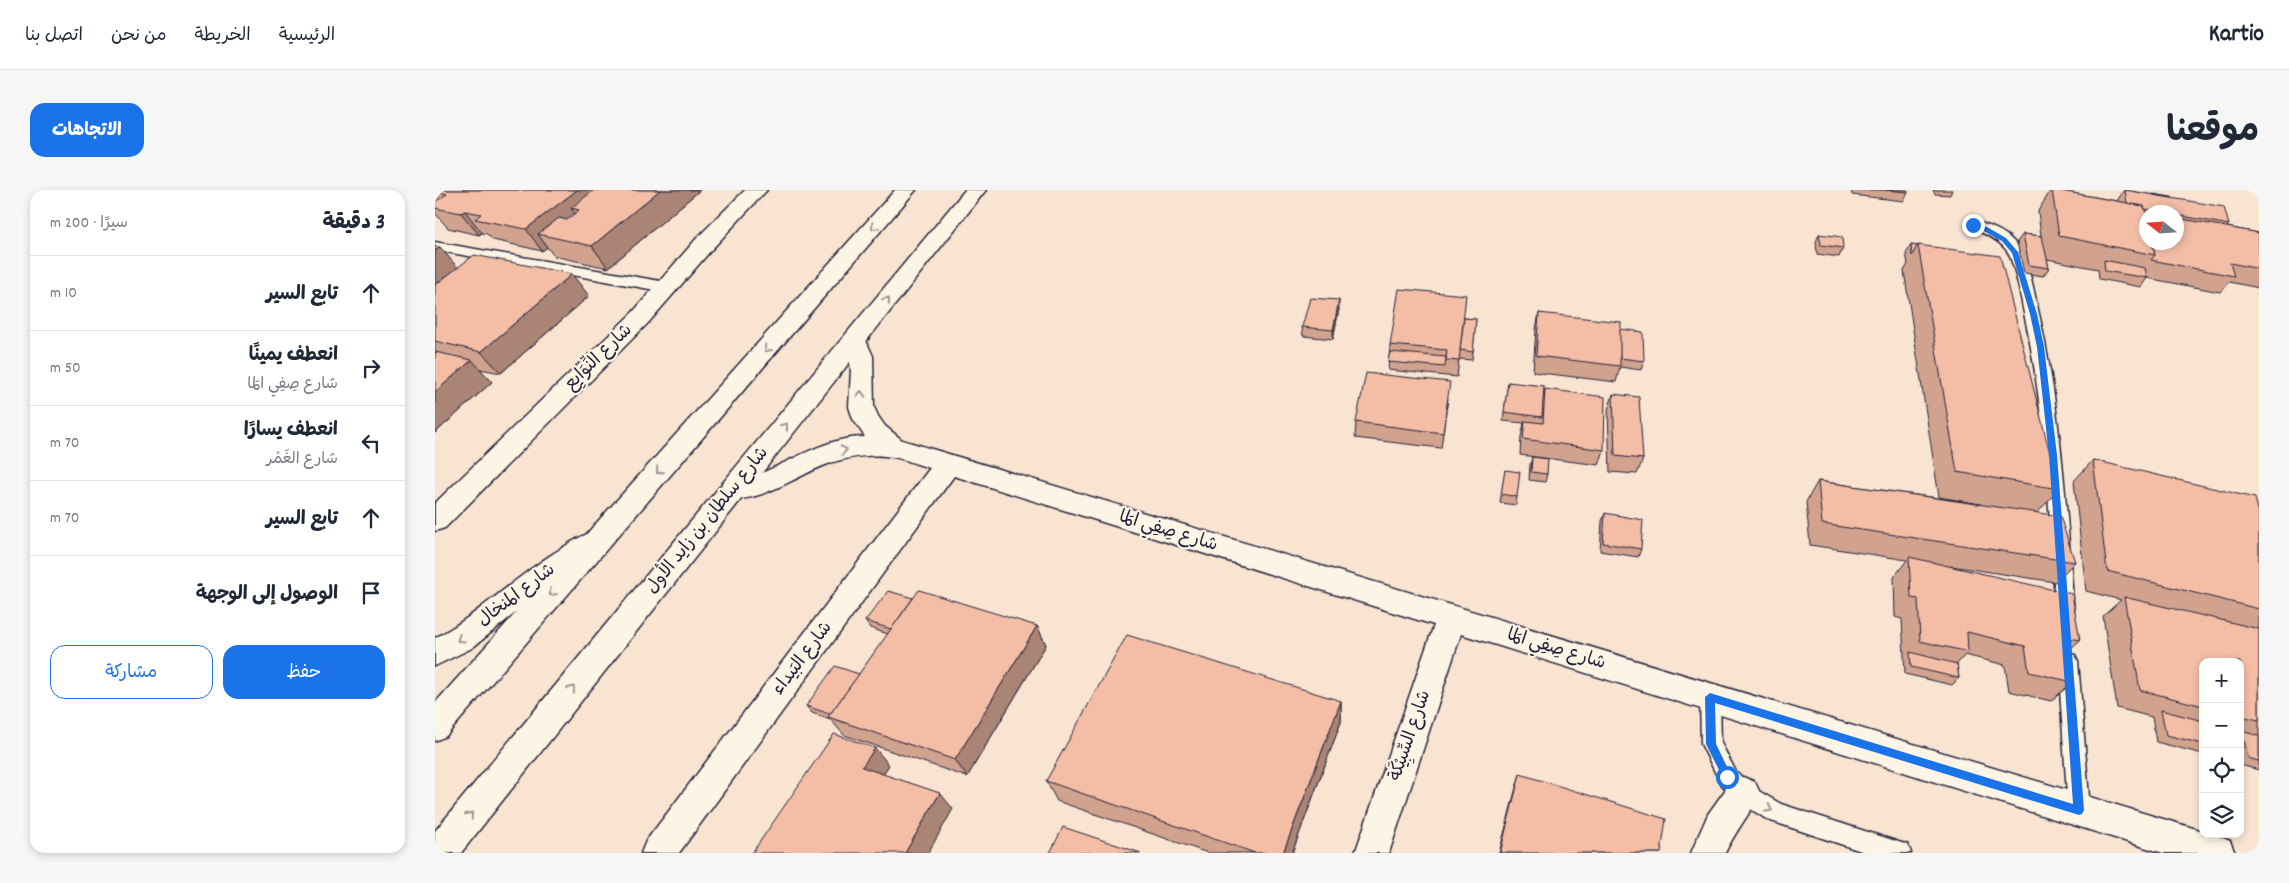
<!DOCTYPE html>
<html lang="ar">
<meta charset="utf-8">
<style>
:root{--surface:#fff;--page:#f6f6f7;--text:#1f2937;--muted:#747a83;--line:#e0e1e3;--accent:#1a73e8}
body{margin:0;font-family:Dekko,"Playpen Sans Arabic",sans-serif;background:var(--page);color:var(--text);direction:rtl}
.controls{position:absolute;right:15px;bottom:15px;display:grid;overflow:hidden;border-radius:10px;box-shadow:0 2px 8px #0003}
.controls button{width:45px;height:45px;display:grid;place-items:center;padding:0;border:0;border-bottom:1px solid var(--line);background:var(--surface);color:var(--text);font:25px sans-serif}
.compass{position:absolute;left:1704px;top:15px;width:45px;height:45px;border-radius:50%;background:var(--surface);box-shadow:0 2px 8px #0003;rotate:287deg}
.stop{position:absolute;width:15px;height:15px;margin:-11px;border:4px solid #1a73e8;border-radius:50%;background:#fff}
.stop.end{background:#1a73e8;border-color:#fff;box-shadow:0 1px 5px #0008}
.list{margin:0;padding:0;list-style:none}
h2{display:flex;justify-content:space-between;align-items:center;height:65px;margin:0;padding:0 20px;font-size:21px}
h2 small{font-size:16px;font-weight:400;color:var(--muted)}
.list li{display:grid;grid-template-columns:32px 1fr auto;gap:15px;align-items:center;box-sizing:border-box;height:75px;padding:0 20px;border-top:1px solid var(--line)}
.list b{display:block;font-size:19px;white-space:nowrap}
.list p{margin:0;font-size:16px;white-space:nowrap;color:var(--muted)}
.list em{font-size:16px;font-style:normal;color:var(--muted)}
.actions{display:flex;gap:10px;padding:15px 20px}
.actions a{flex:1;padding:11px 0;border:1px solid var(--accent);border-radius:15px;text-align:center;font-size:18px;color:var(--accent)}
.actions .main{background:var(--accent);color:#fff}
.icon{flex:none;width:28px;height:28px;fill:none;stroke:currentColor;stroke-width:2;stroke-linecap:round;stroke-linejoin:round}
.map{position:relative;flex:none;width:1824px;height:663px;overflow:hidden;direction:ltr;border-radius:15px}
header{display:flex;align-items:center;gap:30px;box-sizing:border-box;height:70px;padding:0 25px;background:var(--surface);border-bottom:1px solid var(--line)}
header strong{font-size:24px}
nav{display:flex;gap:28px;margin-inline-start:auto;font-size:18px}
.intro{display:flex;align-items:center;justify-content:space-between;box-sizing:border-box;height:120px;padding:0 30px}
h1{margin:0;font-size:35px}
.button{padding:12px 22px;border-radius:15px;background:var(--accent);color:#fff;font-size:18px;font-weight:700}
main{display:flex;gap:30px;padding:0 30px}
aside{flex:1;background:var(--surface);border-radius:15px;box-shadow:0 2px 8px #0003}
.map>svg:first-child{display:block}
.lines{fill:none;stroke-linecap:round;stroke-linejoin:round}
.lane-casing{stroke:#22223b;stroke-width:3}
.street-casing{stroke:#22223b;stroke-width:3}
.secondary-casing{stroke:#22223b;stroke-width:3}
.lane{fill:#fcf5e5;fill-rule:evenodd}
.street{fill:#fcf5e5;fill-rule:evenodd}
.secondary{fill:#fcf5e5;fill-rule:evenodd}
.wall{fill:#d1a38f;stroke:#22223b;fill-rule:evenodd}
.shaded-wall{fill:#aa8474;stroke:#22223b}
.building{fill:#f3bda6;stroke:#22223b}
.oneway{stroke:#9a9698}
.route{fill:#1a73e8}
.labels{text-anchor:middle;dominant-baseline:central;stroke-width:4.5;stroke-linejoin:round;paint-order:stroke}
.street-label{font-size:18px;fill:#22223b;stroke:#fcf5e5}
</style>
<header>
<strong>Kartio</strong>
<nav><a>الرئيسية</a><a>الخريطة</a><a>من نحن</a><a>اتصل بنا</a></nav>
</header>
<div class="intro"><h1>موقعنا</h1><a class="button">الاتجاهات</a></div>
<main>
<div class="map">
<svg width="1824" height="663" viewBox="0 0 1824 663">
<rect width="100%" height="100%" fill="#f9e4d2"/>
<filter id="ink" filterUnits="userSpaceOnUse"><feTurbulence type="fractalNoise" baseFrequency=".02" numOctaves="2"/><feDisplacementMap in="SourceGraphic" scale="10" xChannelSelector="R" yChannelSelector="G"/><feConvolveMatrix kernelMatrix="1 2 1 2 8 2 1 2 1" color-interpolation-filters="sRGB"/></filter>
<g filter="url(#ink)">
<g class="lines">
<defs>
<g id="lane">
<path d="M1538,31C1554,35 1570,41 1581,54C1594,70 1598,98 1603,119C1626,219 1632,322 1639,425L1637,431L1630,433L1623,431L1621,425C1614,324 1611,222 1589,123C1586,108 1580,73 1572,61C1563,48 1547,42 1533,38L1531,35L1533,32Z"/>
<polygon points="0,52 231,92 236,94 238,97 236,100 231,102 0,60"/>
<polygon points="1633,463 1640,465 1643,471 1655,620 1652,627 1644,630 1636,627 1633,620 1623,471 1626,465"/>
<polygon points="1275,498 1282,501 1285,507 1286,553 1300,580 1315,596 1346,614 1473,655 1476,663 1432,663 1333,630 1301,610 1286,594 1266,554 1265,507 1268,501"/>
</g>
<g id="street">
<polygon points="310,0 332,0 278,58 214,132 10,338 0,341 0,313 198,122 262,48"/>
<path d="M420,142L428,144L438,166L439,217L443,226L450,236L467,250L1768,641V644H1778L1795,651L1800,663H1728L1026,444L954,663H920L999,435L519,286L244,663H206L211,651L495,278C483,275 470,269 458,267C438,263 412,267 393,274C364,284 320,317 289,307L285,300L289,293C302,288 317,287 329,282C362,268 393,247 430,247L418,229L414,217L416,180L414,166L408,150L412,144Z"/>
<path d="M156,343L166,346L170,354L166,362L115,395L37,458L0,476V448C43,425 78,389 119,363C131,356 142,347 156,343Z"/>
<path d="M1308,587L1320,592L1325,603C1315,624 1300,642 1290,663H1256L1273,624L1296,592Z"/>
</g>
<g id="secondary">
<polygon points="460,0 481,0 11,546 0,551 0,513"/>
<polygon points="530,0 551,0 26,663 0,663 0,641"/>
</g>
</defs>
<use href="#lane" class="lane-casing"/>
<use href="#street" class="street-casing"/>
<use href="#secondary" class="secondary-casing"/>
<use href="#lane" class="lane"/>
<use href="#street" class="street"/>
<use href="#secondary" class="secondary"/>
</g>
<g class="wall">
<polygon points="0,0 265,0 173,78 119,66 112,57 107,61 58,50 52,44 47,43 44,45 13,38 0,23"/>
<polygon points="1416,0 1472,0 1473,2 1469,11 1417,5"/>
<polygon points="1498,0 1517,0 1515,5 1500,4"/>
<path d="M1616,0H1621L1682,11L1689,0L1718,5V4L1737,8L1794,35L1792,37L1824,43V98L1794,92L1785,102L1712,88L1706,97L1664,89L1663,79L1612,69L1614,78L1608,86L1589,83L1582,52L1588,44L1606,46L1603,21ZM1712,22H1742V52Z"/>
<polygon points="1384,44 1408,58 1404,67 1382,64 1381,52"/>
<polygon points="1476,55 1482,56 1483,55 1624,299 1603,322 1640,372 1620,392 1516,376 1645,450 1633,461 1638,492 1616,511 1574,501 1570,475 1530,465 1522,474 1524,488 1517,495 1470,484 1467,429 1460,427 1459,387 1472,370 1375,355 1371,312 1383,291 1545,314 1504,307 1469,81 1473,74 1471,64"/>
<polygon points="0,56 22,77 154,106 66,183 45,179 57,192 0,243"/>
<polygon points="904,119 898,149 868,146 867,137"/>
<polygon points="1104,123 1185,139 1209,171 1206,180 1185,177 1181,192 1098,182 1101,139"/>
<polygon points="1029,128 1041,129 1037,170 1024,169 1022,187 953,180 955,155"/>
<polygon points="1073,192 1108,209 1110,199 1169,260 1164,275 1085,265 1086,247 1089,233 1068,231"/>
<polygon points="1178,204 1208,269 1202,284 1175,282 1173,220"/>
<polygon points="1013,208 1006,258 920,248 921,232"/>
<polygon points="1097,267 1112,284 1110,292 1094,290 1095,275"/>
<polygon points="1658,270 1824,323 1824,580 1805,575 1805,472 1768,472 1768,564 1721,552 1717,527 1682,518 1668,426 1686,410 1651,401 1639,291"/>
<polygon points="1070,280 1082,307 1081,315 1065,313"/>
<polygon points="1170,323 1206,359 1203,367 1165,361 1167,331"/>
<polygon points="478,408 602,436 611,455 532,587 409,545 395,529 377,523 371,516 424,484 453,444 435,438 430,431"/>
<polygon points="906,511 906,532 857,663 773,663 622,611 611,591"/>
<polygon points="1085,584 1226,663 1064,663 1080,601"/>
</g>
<g class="shaded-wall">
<polygon points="142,0 185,0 144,20 136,18 145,31 103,44 112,57 107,61 91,39"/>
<polygon points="225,0 265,0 173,78 157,56"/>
<polygon points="30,21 47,43 44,45 26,23"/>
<polygon points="5,57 24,79 0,98 0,61"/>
<polygon points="137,84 154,106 66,183 46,162"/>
<polygon points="904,110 904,119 898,149 898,140"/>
<polygon points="37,170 57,192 0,243 0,202"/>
<polygon points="602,436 611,455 532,587 520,570"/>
<polygon points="906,511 906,532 857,663 848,663"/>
<polygon points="440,558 454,575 442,594 427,577"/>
<polygon points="505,603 518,619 493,663 470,663"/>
</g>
<g class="building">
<polygon points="0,0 142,0 91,39 40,29 46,24 30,21 26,23 0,18 0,12 12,4 0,1"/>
<polygon points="159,0 225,0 157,56 103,44 124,28 132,30 144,20 136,18"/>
<polygon points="1451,0 1472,0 1473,2"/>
<polygon points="1617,0 1621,0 1709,16 1712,27 1712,52 1717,52 1720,65 1624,46"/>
<polygon points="1690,0 1789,17 1794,35 1742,25 1742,22 1727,22 1710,19 1709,16 1692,13"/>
<polygon points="1718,4 1737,7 1737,8 1719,5"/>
<polygon points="1742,28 1824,43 1824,79 1795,73 1799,86 1716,70 1720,65 1717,52 1742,52"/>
<polygon points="1384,44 1407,47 1408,58 1386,55"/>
<polygon points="1588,44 1607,46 1614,78 1594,75"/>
<polygon points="1476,55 1482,56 1477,66"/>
<polygon points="1483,55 1565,66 1624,299 1522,282"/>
<polygon points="0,56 5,57 0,61"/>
<polygon points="39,65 137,84 46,162 0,151 0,95"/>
<polygon points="1669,70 1710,78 1712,88 1670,81"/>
<polygon points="964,99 1031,105 1024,171 1011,170 1012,160 955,155"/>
<polygon points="875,108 904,110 898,140 867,137"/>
<polygon points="1104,123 1186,132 1185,176 1101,166"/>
<polygon points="1029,128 1041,129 1038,162 1025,160"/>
<polygon points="1185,139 1208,142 1209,171 1185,168"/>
<polygon points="0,162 37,170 0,202"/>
<polygon points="955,162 1011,167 1010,177 953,172"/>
<polygon points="931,183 1015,192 1008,243 921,232"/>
<polygon points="1073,192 1109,196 1107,227 1069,222"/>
<polygon points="1110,199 1170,207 1169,260 1088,249 1090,231 1108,233"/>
<polygon points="1178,204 1204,207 1208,269 1180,266"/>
<polygon points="1097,267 1113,269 1112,284 1096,282"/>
<polygon points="1658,270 1820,308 1824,323 1824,419 1672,381"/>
<polygon points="1070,280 1085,282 1082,307 1066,304"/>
<polygon points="1383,291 1625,326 1640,372 1387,334"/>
<polygon points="1170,323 1208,330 1206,359 1168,353"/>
<polygon points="1474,367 1637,404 1645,450 1630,447 1638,492 1594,482 1590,456 1532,442 1533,462 1485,451 1483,409 1476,408"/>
<polygon points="484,400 602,436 520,570 393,527"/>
<polygon points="453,401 478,408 456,439 430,431"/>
<polygon points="1689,407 1824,439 1824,530 1805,526 1805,472 1768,472 1768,516 1705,500"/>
<polygon points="692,445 906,511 848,663 820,663 611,591"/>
<polygon points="1475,462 1522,474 1524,488 1476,477"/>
<polygon points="400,476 424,484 395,524 371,516"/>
<polygon points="1726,520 1768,531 1768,554 1731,545"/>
<polygon points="1807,541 1824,546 1824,571 1813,568"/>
<polygon points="399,544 440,558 427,577 505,603 470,663 317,663"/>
<polygon points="1085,584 1231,629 1226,663 1065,663"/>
<polygon points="628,637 706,663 615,663"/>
</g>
<defs><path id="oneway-chevron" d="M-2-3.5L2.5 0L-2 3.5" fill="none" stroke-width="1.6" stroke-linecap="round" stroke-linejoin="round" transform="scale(1.25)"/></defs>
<g class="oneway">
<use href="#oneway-chevron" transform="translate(439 37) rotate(131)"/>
<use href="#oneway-chevron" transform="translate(452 110) rotate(-51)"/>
<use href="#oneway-chevron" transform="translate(332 159) rotate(131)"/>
<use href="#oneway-chevron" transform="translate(426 204) rotate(-88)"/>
<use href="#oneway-chevron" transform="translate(350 236) rotate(-51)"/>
<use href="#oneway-chevron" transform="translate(409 260) rotate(-11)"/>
<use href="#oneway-chevron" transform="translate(224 281) rotate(131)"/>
<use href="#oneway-chevron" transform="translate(117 403) rotate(131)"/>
<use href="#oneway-chevron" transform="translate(25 449) rotate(148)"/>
<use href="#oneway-chevron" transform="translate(137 499) rotate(-51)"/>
<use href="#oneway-chevron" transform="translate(1334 619) rotate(27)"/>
<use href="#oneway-chevron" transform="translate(35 625) rotate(-51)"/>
</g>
</g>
<polygon class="route" points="1535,33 1552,37 1571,48 1583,62 1602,124 1609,157 1622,265 1649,620 1647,624 1644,625 1280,513 1281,554 1297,587 1296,590 1289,590 1271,554 1270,507 1275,503 1638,614 1614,265 1602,157 1595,124 1577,63 1567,51 1547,40 1535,36"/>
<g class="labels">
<g class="street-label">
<text transform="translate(164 168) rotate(-44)">شارع النِّوَايِع</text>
<text transform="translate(273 331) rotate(-51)">شارع سلطان بن زايد الأول</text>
<text transform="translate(733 342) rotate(17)">شارع صِفِي المَا</text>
<text transform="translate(82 406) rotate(-37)">شارع المنخال</text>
<text transform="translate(1121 460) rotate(17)">شارع صِفِي المَا</text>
<text transform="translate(368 469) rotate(-53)">شارع البَيداء</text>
<text transform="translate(976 546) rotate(-71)">شارع السِّبِيْكَة</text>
</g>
</g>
</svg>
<div class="controls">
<button>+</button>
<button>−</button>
<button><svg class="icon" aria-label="locate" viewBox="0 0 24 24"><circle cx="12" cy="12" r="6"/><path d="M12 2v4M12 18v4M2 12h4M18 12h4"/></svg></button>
<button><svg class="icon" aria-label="layers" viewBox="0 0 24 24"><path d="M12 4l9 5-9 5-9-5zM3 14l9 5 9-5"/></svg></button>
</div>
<svg class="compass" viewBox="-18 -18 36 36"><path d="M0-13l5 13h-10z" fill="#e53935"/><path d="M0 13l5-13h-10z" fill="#747a83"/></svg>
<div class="stop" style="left:1292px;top:587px"></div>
<div class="stop end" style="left:1538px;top:35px"></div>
</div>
<aside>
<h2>3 دقيقة<small>سيرًا · 200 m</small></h2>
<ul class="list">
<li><svg class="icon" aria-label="ahead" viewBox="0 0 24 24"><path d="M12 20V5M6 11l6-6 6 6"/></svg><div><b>تابع السير</b></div><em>10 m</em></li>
<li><svg class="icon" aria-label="right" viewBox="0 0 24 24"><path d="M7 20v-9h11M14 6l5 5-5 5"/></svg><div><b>انعطف يمينًا</b><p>شارع صِفِي المَا</p></div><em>50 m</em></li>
<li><svg class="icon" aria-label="left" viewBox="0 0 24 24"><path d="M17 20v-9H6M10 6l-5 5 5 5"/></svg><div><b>انعطف يسارًا</b><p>شارع الغَمْر</p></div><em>70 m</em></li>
<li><svg class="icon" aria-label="ahead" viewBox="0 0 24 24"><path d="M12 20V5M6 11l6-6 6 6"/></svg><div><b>تابع السير</b></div><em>70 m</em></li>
<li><svg class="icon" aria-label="arrive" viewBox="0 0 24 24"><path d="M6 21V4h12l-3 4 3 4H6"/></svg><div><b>الوصول إلى الوجهة</b></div></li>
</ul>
<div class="actions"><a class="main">حفظ</a><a>مشاركة</a></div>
</aside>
</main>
